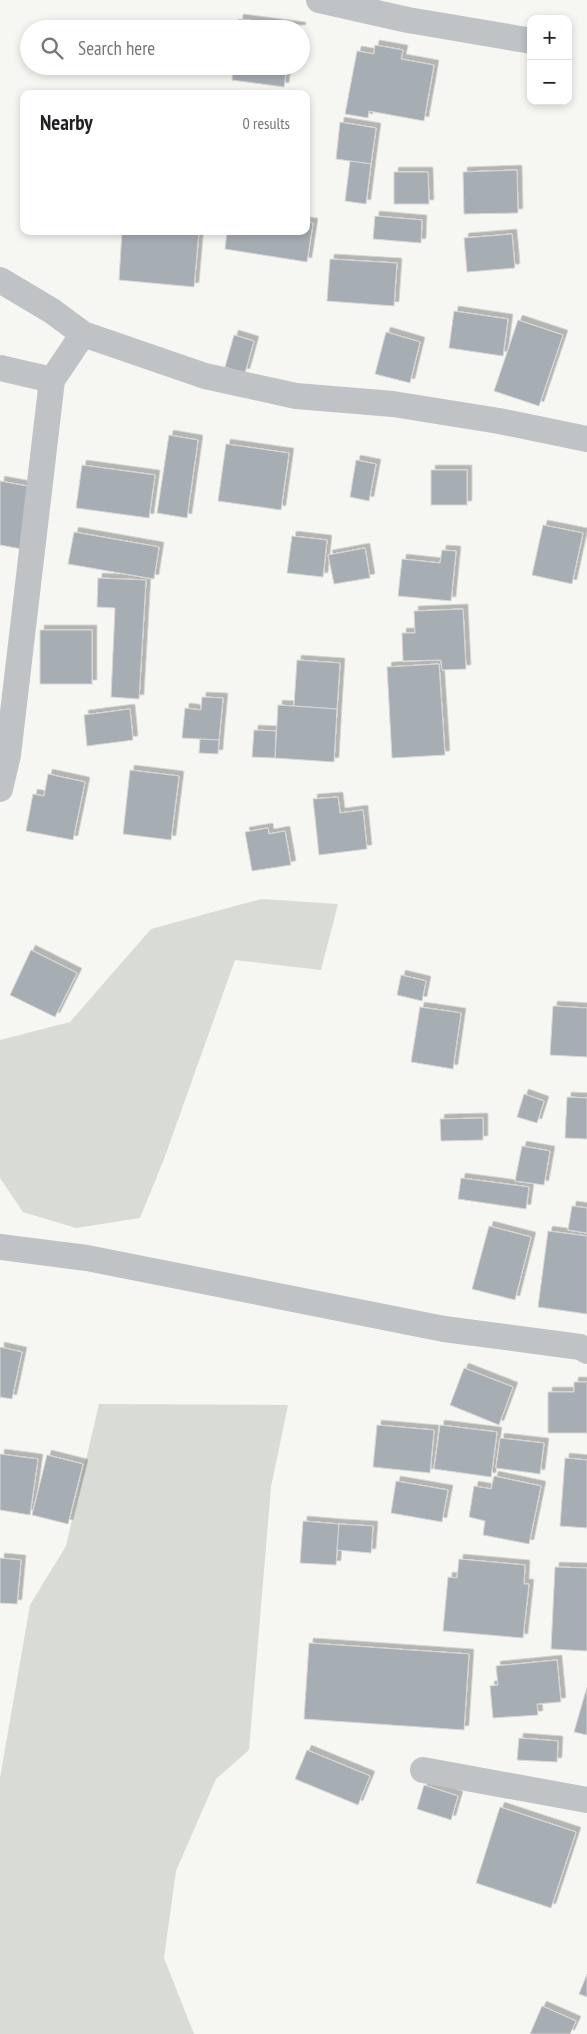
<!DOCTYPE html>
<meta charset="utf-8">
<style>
:root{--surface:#fff;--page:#f6f6f6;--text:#202124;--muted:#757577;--line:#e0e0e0}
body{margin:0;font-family:"PT Sans Narrow",sans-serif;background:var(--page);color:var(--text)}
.controls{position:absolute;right:15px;top:15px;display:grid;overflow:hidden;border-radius:10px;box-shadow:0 2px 8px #0003}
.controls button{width:45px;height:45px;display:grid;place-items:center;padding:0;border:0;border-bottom:1px solid var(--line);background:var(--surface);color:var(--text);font:25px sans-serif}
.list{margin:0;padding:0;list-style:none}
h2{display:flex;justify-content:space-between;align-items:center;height:65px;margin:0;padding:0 20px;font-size:21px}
h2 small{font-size:16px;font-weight:400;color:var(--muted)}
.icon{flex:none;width:28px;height:28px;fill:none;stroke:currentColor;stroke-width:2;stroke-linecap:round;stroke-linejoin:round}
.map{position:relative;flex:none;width:587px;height:2034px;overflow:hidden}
.search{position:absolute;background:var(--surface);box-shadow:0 2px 8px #0003;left:20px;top:20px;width:290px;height:55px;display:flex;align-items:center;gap:12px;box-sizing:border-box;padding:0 18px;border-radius:28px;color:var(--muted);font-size:19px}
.panel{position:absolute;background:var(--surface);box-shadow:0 2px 8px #0003;left:20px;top:90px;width:290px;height:145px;border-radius:10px}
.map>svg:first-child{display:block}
.green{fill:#d8dcd4}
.building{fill:#a7aeb3;stroke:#d7d7d5;filter:url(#shadow)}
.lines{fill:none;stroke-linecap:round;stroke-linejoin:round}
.minor{stroke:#bfc3c6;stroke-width:26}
</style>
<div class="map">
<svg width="587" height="2034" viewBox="0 0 587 2034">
<defs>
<filter id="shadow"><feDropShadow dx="4.5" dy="-4.5" stdDeviation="0" flood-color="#0004"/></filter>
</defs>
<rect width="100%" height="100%" fill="#f6f6f3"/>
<g class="green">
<polygon points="261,899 338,904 321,970 235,960 164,1159 140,1218 76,1228 23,1212 0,1178 0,1040 70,1022 151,929"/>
<polygon points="99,1404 288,1405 271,1487 249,1750 216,1779 176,1871 164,1958 194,2034 0,2034 0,1778 30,1605 66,1546"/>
</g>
<g class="building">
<polygon points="239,19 301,27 301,29 238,29"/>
<polygon points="375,45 403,50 401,59 434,65 424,121 369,111 368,118 345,114 357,51 374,54"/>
<polygon points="233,66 287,66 284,87 232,80"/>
<polygon points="340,122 376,128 371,164 336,159"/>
<polygon points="350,161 371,164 366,204 345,201"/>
<polygon points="517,170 518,213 464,214 463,172"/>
<polygon points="394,172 428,172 429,204 394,204"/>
<polygon points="375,216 422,220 421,243 373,239"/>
<polygon points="306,222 313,223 307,262 225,249 227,231 306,231"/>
<polygon points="122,231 199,231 194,287 119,280"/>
<polygon points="512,234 515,268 467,272 464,238"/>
<polygon points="330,259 397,263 394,306 327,301"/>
<polygon points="454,311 508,319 503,356 449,348"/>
<polygon points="518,320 563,335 539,406 494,391"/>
<polygon points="386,332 420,342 410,383 375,374"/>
<polygon points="234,335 254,341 245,373 225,367"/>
<polygon points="169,435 198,440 187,518 157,513"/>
<polygon points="226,444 289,453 281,510 218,501"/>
<polygon points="356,460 376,464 369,501 350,497"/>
<polygon points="82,465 155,475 149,518 76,508"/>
<rect x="431" y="470" width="36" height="35"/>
<polygon points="0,481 38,488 27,550 0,545"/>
<polygon points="543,525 583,533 572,584 532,575"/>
<polygon points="74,532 159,547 154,579 68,564"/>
<polygon points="292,536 327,540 323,577 287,573"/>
<polygon points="365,548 370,578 334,584 328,555"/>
<polygon points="442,550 456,551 451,601 398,596 402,559 440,563"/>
<polygon points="98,578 146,580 139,699 111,697 115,608 97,607"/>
<polygon points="463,609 466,669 442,670 441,660 403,661 402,633 415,633 414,611"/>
<rect x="40" y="630" width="52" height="54"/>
<polygon points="297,660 340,663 337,709 294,706"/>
<polygon points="439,664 445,755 392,758 387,667"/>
<polygon points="202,697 223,698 219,740 182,738 185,708 201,710"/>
<polygon points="278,705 337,709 334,762 275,758"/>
<polygon points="130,709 133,740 87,746 84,715"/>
<polygon points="254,730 276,731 275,758 252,757"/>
<polygon points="200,739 219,740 218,754 199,753"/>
<polygon points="130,770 179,776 171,840 123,834"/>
<polygon points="48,774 85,782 73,840 26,831 33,794 44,796"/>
<polygon points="338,797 340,813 363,810 367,849 319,855 313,799"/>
<polygon points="268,828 269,834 285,831 291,865 252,871 245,832"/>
<polygon points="31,950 77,973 55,1017 10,995"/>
<polygon points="401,975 426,981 422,1001 397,995"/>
<polygon points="553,1006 587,1008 587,1057 550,1055"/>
<polygon points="420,1007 461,1013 453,1069 411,1062"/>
<polygon points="524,1094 544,1101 537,1123 517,1117"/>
<polygon points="567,1097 587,1098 587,1139 565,1138"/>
<polygon points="483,1118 483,1140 441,1141 440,1119"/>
<polygon points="522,1146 550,1151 544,1185 515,1181"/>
<polygon points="461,1178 529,1187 526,1209 458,1199"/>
<polygon points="572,1206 587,1208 587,1233 568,1230"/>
<polygon points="489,1226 531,1237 515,1300 472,1289"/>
<polygon points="548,1231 587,1236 587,1314 538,1307"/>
<polygon points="0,1347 22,1352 12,1399 0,1397"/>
<polygon points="464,1368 513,1387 499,1425 450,1405"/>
<polygon points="574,1382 587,1382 587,1433 548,1433 548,1392 574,1392"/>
<polygon points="377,1425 434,1430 430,1473 373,1467"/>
<polygon points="440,1425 497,1432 491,1477 434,1469"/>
<polygon points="500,1438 544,1443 540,1474 496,1468"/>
<polygon points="0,1454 38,1459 30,1515 0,1510"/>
<polygon points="47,1455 83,1464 68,1524 32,1515"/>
<polygon points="565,1458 587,1460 587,1528 560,1526"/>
<polygon points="494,1476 541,1486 529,1544 483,1535 485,1521 469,1517 474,1486 491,1489"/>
<polygon points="396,1481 448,1490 442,1522 391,1513"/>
<polygon points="303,1521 339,1524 336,1565 300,1563"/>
<polygon points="339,1524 373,1526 371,1553 337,1550"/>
<polygon points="0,1558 21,1560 17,1604 0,1603"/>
<polygon points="459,1559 525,1565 524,1584 529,1584 523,1638 443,1631 448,1577 457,1578"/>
<polygon points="555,1567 587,1568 587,1651 551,1649"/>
<polygon points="309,1643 469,1654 464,1730 304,1719"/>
<polygon points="557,1660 561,1702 537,1704 538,1715 493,1718 490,1686 498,1685 496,1666"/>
<polygon points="587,1687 587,1735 574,1732"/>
<polygon points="519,1738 558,1741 557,1762 517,1760"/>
<polygon points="307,1750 370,1776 358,1805 295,1779"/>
<polygon points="424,1785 458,1796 451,1820 417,1809"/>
<polygon points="500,1807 576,1832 551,1908 476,1883"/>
<polygon points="587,1974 587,1997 579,1994"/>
<polygon points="542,2006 576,2021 570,2034 530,2034"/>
</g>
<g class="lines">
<g class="minor">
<polyline points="319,0 408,20 526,40"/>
<polyline points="0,280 52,311 83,334 205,376 296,396 393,404 499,421 587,439"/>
<polyline points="0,368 52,380"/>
<polyline points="0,789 8,755 52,380 83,334"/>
<polyline points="0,1247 87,1258 444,1329 580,1347 587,1351"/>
<polyline points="423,1770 587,1800"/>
</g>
</g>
</svg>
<div class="controls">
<button>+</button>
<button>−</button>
</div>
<div class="search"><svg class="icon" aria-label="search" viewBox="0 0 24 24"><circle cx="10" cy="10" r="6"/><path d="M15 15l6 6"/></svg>Search here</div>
<section class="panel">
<h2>Nearby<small>0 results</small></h2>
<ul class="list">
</ul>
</section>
</div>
